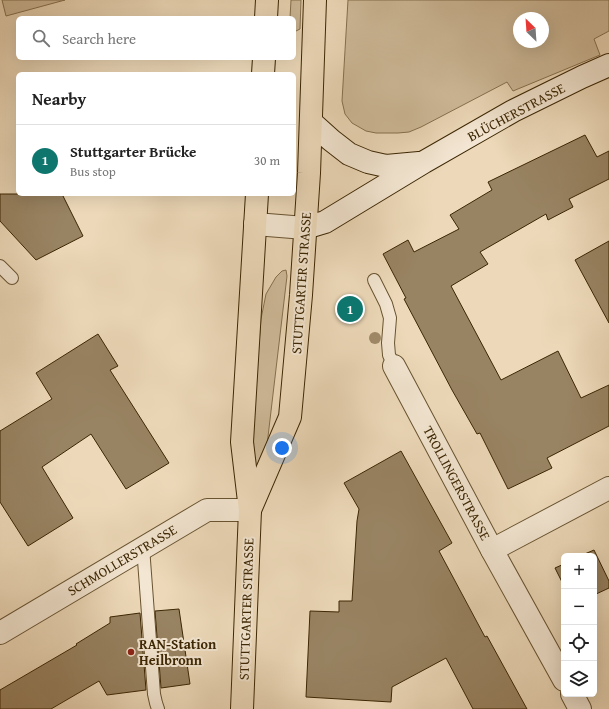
<!DOCTYPE html>
<meta charset="utf-8">
<style>
:root{--surface:#fff;--page:#f6f6f6;--text:#222;--muted:#767676;--line:#e0e0e0;--accent:#0f766e}
body{margin:0;font-family:"Gentium Book Plus",serif;background:var(--page);color:var(--text)}
.controls{position:absolute;right:12px;bottom:12px;display:grid;overflow:hidden;border-radius:6px;box-shadow:0 4px 16px #0002}
.controls button{width:36px;height:36px;display:grid;place-items:center;padding:0;border:0;border-bottom:1px solid var(--line);background:var(--surface);color:var(--text);font:20px sans-serif}
.compass{position:absolute;left:513px;top:12px;width:36px;height:36px;border-radius:50%;background:var(--surface);box-shadow:0 4px 16px #0002;rotate:335deg}
.you{position:absolute;left:282px;top:448px;width:14px;height:14px;margin:-10px;border:3px solid #fff;border-radius:50%;background:#1a73e8;box-shadow:0 0 0 6px #1a73e833}
.badge{display:grid;place-items:center;width:26px;height:26px;border-radius:50%;background:var(--accent);color:#fff;font-size:13px;font-weight:700}
.pin{position:absolute;translate:-50% -50%;border:2px solid #fff;box-shadow:0 1px 4px #0006}
.list{margin:0;padding:0;list-style:none}
h2{display:flex;justify-content:space-between;align-items:center;height:52px;margin:0;padding:0 16px;font-size:17px}
h2 small{font-size:13px;font-weight:400;color:var(--muted)}
.list li{display:grid;grid-template-columns:26px 1fr auto;gap:12px;align-items:center;box-sizing:border-box;height:72px;padding:0 16px;border-top:1px solid var(--line)}
.list b{display:block;font-size:15px;white-space:nowrap}
.list p{margin:0;font-size:13px;white-space:nowrap;color:var(--muted)}
.list em{font-size:13px;font-style:normal;color:var(--muted)}
.icon{flex:none;width:22px;height:22px;fill:none;stroke:currentColor;stroke-width:2;stroke-linecap:round;stroke-linejoin:round}
.map{position:relative;flex:none;width:609px;height:709px;overflow:hidden}
.search{position:absolute;background:var(--surface);box-shadow:0 4px 16px #0002;left:16px;top:16px;width:280px;height:44px;display:flex;align-items:center;gap:10px;box-sizing:border-box;padding:0 14px;border-radius:6px;color:var(--muted);font-size:15px}
.panel{position:absolute;background:var(--surface);box-shadow:0 4px 16px #0002;left:16px;top:72px;width:280px;height:124px;border-radius:6px}
.map>svg:first-child{display:block}
.green{fill:#cfbb9a;stroke:#86704e;fill-rule:evenodd}
.building{fill:#988362;stroke:#3c2603}
.lines{fill:none;stroke-linecap:round;stroke-linejoin:round}
.lane-casing{stroke:#685330;stroke-width:14}
.street-casing{stroke:#685330;stroke-width:24}
.secondary-casing{stroke:#3c2603;stroke-width:24}
.primary-casing{stroke:#3c2603;stroke-width:24}
.lane{stroke:#f3e6d2;stroke-width:12}
.street{stroke:#f3e6d2;stroke-width:22}
.secondary{stroke:#f3e6d2;stroke-width:22}
.primary{stroke:#edd9b9;stroke-width:22}
.tree{fill:#a08b6a}
.poi-dot{fill:#8f2418;stroke:#f3e6d2;stroke-width:1.5}
.labels{text-anchor:middle;dominant-baseline:central;stroke-width:4;stroke-linejoin:round;paint-order:stroke}
.street-label{font-size:14px;fill:#3c2603;stroke:#f3e6d2}
.poi-label{font-size:14px;font-weight:bold;fill:#3c2603;stroke:#f3e6d2;text-anchor:start}
</style>
<div class="map">
<svg width="609" height="709" viewBox="0 0 609 709">
<rect width="100%" height="100%" fill="#edd9b9"/>
<filter id="stains"><feTurbulence type="fractalNoise" baseFrequency=".005" numOctaves="4"/><feColorMatrix values="0 0 0 0 .2 0 0 0 0 .09 0 0 0 0 .02 0 0 0 .5 -.17"/></filter>
<radialGradient id="worn" r=".72"><stop offset=".6" stop-color="#630" stop-opacity="0"/><stop offset="1" stop-color="#630" stop-opacity=".3"/></radialGradient>
<g class="green">
<polygon points="2,0 65,0 6,16"/>
<polygon points="291,0 301,0 300,29 294,32 294,18 290,18"/>
<path d="M348,0H609V31L594,39L600,55L513,91L507,82L421,127L409,132L398,133H376L366,131L352,123L345,114L342,101ZM519,18H543V42H519Z"/>
<polygon points="286,270 287,276 267,445 256,467 250,459 261,319 266,294 276,277 282,271"/>
</g>
<g class="building">
<polygon points="585,135 597,157 609,151 609,179 569,199 573,207 548,220 546,214 480,252 488,264 451,286 501,380 558,351 581,398 609,385 609,426 547,458 552,468 508,489 480,433 477,434 452,390 404,299 406,298 383,254 408,240 414,252 459,229 450,215 492,190 488,182"/>
<polygon points="0,194 62,194 83,236 36,260 0,221"/>
<polygon points="609,241 609,323 575,260"/>
<polygon points="98,334 118,366 110,370 169,463 126,489 91,434 42,467 73,518 28,546 0,502 0,431 52,399 36,373"/>
<polygon points="401,451 452,543 439,551 485,637 487,636 527,709 473,709 446,658 392,687 391,702 306,697 310,611 339,612 339,601 352,601 357,521 359,509 344,483"/>
<polygon points="594,550 609,581 609,588 594,595 594,556 580,556"/>
<polygon points="564,564 564,586 555,568"/>
<polygon points="179,609 190,684 161,688 155,611"/>
<polygon points="140,613 146,690 107,695 99,681 51,709 0,709 0,690 77,645 76,644 110,623 110,617"/>
</g>
<g class="lines">
<defs>
<g id="lane">
<polyline points="0,266 12,278"/>
<polyline points="374,280 386,304 390,318 388,343 389,355 394,366"/>
<polyline points="143,547 154,694 156,703 158,709"/>
</g>
<g id="street">
<polyline points="255,224 305,228"/>
<polyline points="394,366 492,550 564,680"/>
<polyline points="492,550 609,488"/>
<polyline points="0,633 207,510 250,510"/>
<polyline points="572,694 580,709"/>
</g>
<g id="secondary">
<polyline points="311,122 331,140 349,154 368,162 386,166 419,163"/>
<polyline points="305,228 325,222 424,162 513,111 582,77 609,65"/>
</g>
<g id="primary">
<polyline points="266,18 267,0"/>
<polyline points="263,74 264,58"/>
<polyline points="250,510 290,417 301,295 309,173 315,0"/>
<polyline points="242,709 250,510 242,442 257,194"/>
</g>
</defs>
<use href="#lane" class="lane-casing"/>
<use href="#street" class="street-casing"/>
<use href="#secondary" class="secondary-casing"/>
<use href="#primary" class="primary-casing"/>
<use href="#lane" class="lane"/>
<use href="#street" class="street"/>
<use href="#secondary" class="secondary"/>
<use href="#primary" class="primary"/>
</g>
<circle class="tree" cx="375" cy="338" r="6"/>
<circle class="poi-dot" cx="131" cy="652" r="4"/>
<g class="labels">
<g class="street-label">
<text transform="translate(516 112) rotate(-28)">BLÜCHERSTRASSE</text>
<text transform="translate(301 283) rotate(-86)">STUTTGARTER STRASSE</text>
<text transform="translate(457 483) rotate(62)">TROLLINGERSTRASSE</text>
<text transform="translate(122 560) rotate(-31)">SCHMOLLERSTRASSE</text>
<text transform="translate(246 609) rotate(-88)">STUTTGARTER STRASSE</text>
</g>
<g class="poi-label">
<text x="139" y="644">RAN-Station<tspan x="139" dy="16">Heilbronn</tspan></text>
</g>
</g>
<rect width="100%" height="100%" filter="url(#stains)"/>
<rect width="100%" height="100%" fill="url(#worn)"/>
</svg>
<div class="controls">
<button>+</button>
<button>−</button>
<button><svg class="icon" aria-label="locate" viewBox="0 0 24 24"><circle cx="12" cy="12" r="6"/><path d="M12 2v4M12 18v4M2 12h4M18 12h4"/></svg></button>
<button><svg class="icon" aria-label="layers" viewBox="0 0 24 24"><path d="M12 4l9 5-9 5-9-5zM3 14l9 5 9-5"/></svg></button>
</div>
<svg class="compass" viewBox="-18 -18 36 36"><path d="M0-13l5 13h-10z" fill="#e53935"/><path d="M0 13l5-13h-10z" fill="#767676"/></svg>
<div class="you"></div>
<div class="pin badge" style="left:350px;top:309px">1</div>
<div class="search"><svg class="icon" aria-label="search" viewBox="0 0 24 24"><circle cx="10" cy="10" r="6"/><path d="M15 15l6 6"/></svg>Search here</div>
<section class="panel">
<h2>Nearby<small></small></h2>
<ul class="list">
<li><span class="badge">1</span><div><b>Stuttgarter Brücke</b><p>Bus stop</p></div><em>30 m</em></li>
</ul>
</section>
</div>
